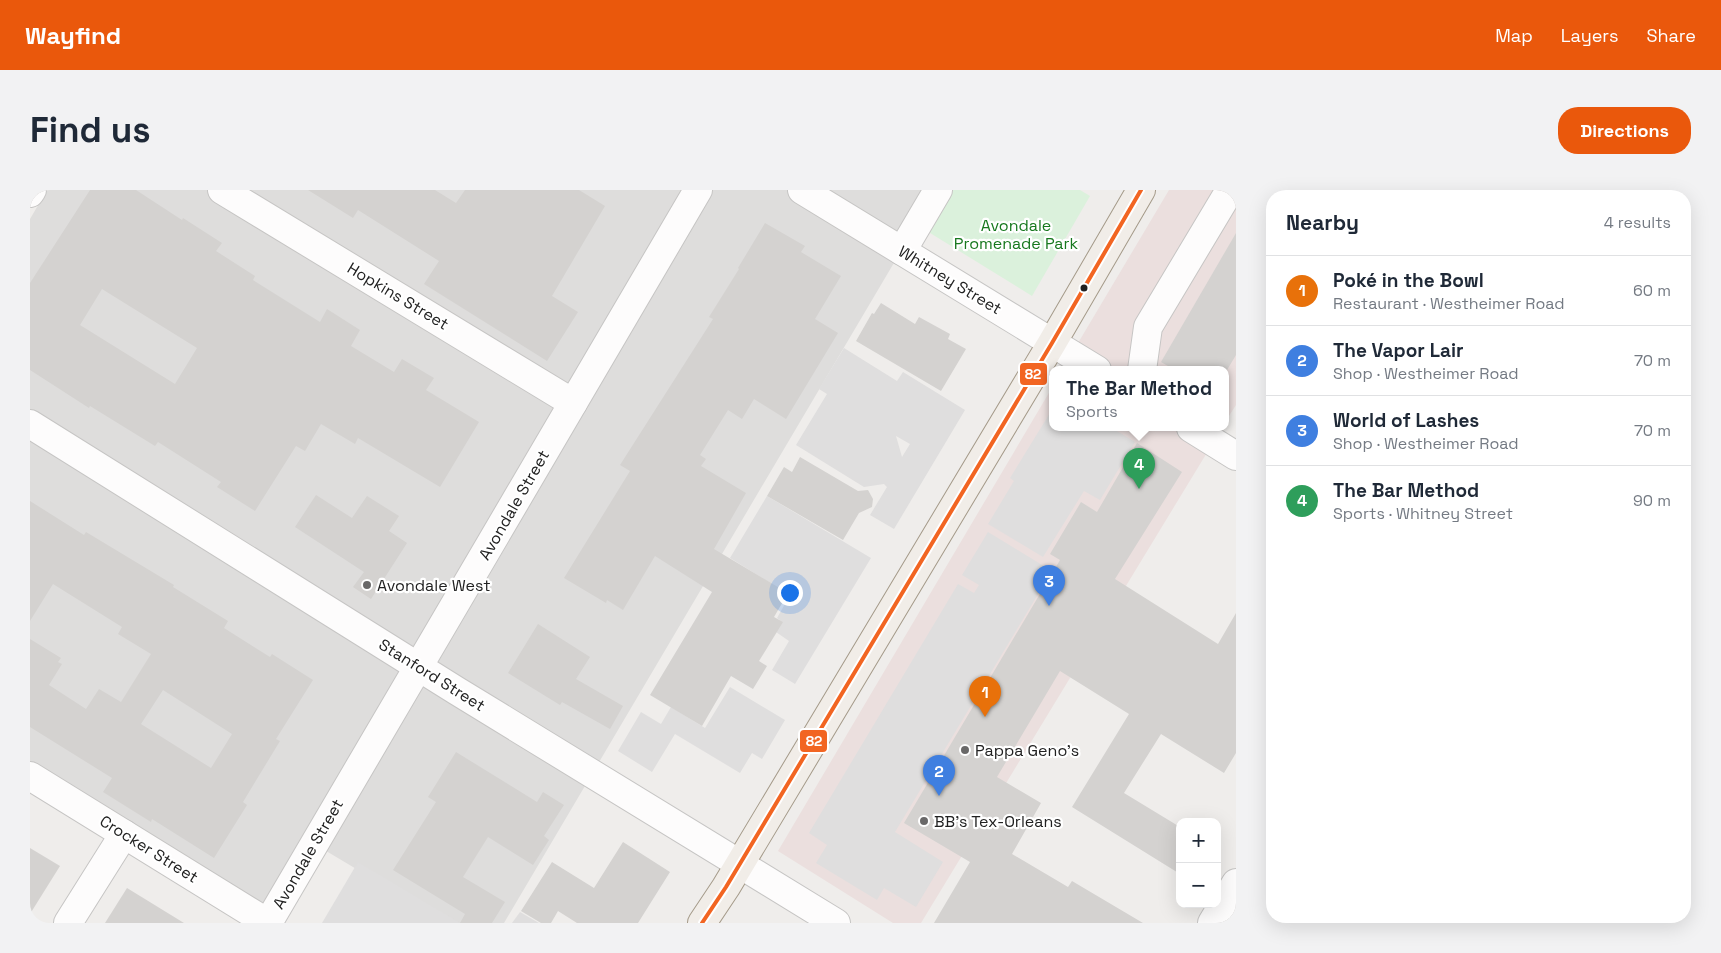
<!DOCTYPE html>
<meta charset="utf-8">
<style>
:root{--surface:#fff;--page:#f2f2f3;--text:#1f2937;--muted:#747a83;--line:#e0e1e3;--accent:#ea580c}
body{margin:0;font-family:"Space Grotesk",sans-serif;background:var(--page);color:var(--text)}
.controls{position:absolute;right:15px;bottom:15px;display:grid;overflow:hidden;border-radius:10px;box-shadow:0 5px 20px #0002}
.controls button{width:45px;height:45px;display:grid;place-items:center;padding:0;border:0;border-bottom:1px solid var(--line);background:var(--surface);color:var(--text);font:25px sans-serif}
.you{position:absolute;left:759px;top:402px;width:18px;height:18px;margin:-12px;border:4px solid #fff;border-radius:50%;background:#1a73e8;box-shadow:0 0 0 8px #1a73e833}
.badge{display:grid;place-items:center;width:32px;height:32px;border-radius:50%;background:var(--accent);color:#fff;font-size:16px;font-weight:700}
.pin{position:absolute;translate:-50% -41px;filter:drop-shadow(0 1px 2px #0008)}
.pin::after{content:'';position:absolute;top:26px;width:18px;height:15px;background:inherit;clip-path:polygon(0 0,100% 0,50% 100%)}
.popup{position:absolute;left:1019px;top:176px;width:180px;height:65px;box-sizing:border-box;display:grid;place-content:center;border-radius:10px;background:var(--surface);filter:drop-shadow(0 1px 4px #0005);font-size:16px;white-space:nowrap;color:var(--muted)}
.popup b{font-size:19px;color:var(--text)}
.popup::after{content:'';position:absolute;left:50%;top:100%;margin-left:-10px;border:10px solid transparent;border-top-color:var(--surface)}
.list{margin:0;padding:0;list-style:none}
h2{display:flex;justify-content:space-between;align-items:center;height:65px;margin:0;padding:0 20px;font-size:21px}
h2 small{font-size:16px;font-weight:400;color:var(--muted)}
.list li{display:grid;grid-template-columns:32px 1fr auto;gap:15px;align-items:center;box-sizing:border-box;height:70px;padding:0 20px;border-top:1px solid var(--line)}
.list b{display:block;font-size:19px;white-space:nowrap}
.list p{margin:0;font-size:16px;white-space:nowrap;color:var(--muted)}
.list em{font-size:16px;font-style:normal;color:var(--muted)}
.map{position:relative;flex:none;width:1206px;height:733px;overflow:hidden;border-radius:20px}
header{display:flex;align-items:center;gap:30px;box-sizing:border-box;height:70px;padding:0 25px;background:var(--accent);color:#fff}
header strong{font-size:24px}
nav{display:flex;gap:28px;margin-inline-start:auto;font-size:18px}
.intro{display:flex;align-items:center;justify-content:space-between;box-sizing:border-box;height:120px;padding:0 30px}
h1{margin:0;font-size:35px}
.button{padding:12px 22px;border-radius:20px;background:var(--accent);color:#fff;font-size:18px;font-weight:700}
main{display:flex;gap:30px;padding:0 30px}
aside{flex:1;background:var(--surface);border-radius:20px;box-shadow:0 5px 20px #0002}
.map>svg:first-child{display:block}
.residential{fill:#dedddc}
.commercial{fill:#ebdfde}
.park{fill:#dbf1dc}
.parking{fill:#dfdede;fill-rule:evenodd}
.building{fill:#d4d2d0;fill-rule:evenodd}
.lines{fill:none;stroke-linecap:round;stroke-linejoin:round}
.minor-casing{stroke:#c6c5c4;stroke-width:30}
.major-casing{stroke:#a49a89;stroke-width:30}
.minor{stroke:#fdfcfc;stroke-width:28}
.major{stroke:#f1ede8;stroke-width:28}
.bus-1-casing{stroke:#fff;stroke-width:8}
.bus-1{stroke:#f26522;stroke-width:4}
.bus-dot{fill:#212121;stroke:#fff;stroke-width:2}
.poi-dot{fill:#696868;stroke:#fff;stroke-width:2}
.labels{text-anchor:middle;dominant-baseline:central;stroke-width:4.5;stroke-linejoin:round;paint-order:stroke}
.park-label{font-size:16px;fill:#17781e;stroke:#fff}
.street-label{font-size:16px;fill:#212121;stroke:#fff}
.poi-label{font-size:16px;fill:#212121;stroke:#fff;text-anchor:start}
.line-badge{stroke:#fff;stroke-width:2}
.badge-label{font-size:14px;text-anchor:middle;font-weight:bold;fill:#fff}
</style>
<header>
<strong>Wayfind</strong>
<nav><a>Map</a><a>Layers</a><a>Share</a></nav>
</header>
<div class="intro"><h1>Find us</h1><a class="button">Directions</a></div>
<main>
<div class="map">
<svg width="1206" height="733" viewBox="0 0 1206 733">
<rect width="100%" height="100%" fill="#efedeb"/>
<polygon class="residential" points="17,0 907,0 474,733 417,733 276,649 229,727 0,590 0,29"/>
<g class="commercial">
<polygon points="1139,0 1206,0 1206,215 1195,232 1195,180 1032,180"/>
<polygon points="1023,196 1023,238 1192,238 891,733 863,733 748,661"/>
</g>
<polygon class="park" points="915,0 1050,0 1060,6 1002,106 892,38"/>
<g class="parking">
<path d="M814,158L867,191L873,182L935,220L864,339L840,325L857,297L854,294L834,297L766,255L797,204L789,199ZM866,246L880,254L872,267Z"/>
<polygon points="1023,218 1023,238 1082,238 1105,252 1070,310 1054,301 1013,367 958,334 984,291 980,288"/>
<polygon points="737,306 841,368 765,494 742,480 759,451 746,442 752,432 747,428 760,405 700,368"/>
<polygon points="958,342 1022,381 865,642 913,672 886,717 854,698 847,710 786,673 797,655 779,643 928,394 944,403 949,395 932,385"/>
<polygon points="700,497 755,530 732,569 722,563 710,583 645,544 622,582 588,561 611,522 631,534 641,517 675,538"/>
<polygon points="328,672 430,733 292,733"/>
<polygon points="490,722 509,733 482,733"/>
</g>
<g class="building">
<path d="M60,0H106L152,30L153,28L192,53L186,61L225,86L223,90L290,132L297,119L330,140L321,156L364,182L372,169L404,188L396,200L449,232L410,297L328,248L325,254L291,234L275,261L266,256L225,321L187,297L191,292L128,252L125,256L60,216L59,218L0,180V93ZM72,99L167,158L145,194L50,135Z"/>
<polygon points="278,0 405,0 426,13 435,0 549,0 575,16 522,106 548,122 517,171 394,94 409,71 328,20 323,28"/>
<polygon points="735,33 775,56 771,62 811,86 785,129 808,143 756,229 724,209 712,229 698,220 670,265 676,269 671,276 716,303 684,359 758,403 744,427 753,432 729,471 737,476 723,499 701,486 672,536 620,505 682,402 625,366 593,420 577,410 576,413 534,388 600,281 590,275 683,129 679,127 709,79 708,78"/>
<polygon points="1206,43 1206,165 1197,180 1145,180 1131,172"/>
<polygon points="851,113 885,134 889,127 920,144 918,149 936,159 911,201 826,151 842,123 844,124"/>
<polygon points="1107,253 1152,282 1085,389 1188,454 1206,423 1206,563 1194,583 1131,544 1094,603 1150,637 1150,684 1042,617 1099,524 1030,481 967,587 1011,613 982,664 1038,697 1042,691 1113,733 904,733 940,672 874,633 1030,370 1020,364 1051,312 1067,322"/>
<polygon points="770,267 828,301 838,300 843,309 842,317 829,323 813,350 737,306 754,277 762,282"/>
<polygon points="286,305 322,328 337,306 369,326 359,341 377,353 341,409 323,397 334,382 265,337"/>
<path d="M0,311L54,345L56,342L144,395L143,397L198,431L194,438L240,467L242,464L283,490L246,549L250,551L213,612L217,615L184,668L122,629L121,632L73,602L82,588L0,537V449L31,468L28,472L32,474L19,495L56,519L69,499L91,512L121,464L88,444L92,437L23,394L0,431ZM133,500L202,544L181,578L111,534Z"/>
<polygon points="508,434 560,467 546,489 593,516 580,539 532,512 530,515 478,483"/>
<polygon points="426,562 507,612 513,602 534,615 514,646 519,650 503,675 458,647 433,687 475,712 462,733 430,733 435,724 363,680 406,612 398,607"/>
<polygon points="593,652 640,682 608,733 547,733 528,721 521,733 511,733 491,721 522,672 564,698"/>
<polygon points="0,658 30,676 0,724"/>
<polygon points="97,698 154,733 75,733"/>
</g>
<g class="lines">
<defs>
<g id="minor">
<polyline points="192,0 543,213"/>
<polyline points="772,0 1067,180"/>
<polyline points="0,3 2,0"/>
<polyline points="872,61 908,0"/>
<polyline points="1112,180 1118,137 1200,0"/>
<polyline points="0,234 427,501 806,733"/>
<polyline points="1161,238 1206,266"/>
<polyline points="0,586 238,733"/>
<polyline points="38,733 94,644"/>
<polyline points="238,733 668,0"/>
<polyline points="1182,733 1206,693"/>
</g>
<polyline id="major" points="672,733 696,697 1022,153 1111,0"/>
</defs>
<use href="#minor" class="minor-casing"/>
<use href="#major" class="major-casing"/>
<use href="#minor" class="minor"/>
<use href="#major" class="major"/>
<defs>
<polyline id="bus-1" points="672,733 696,697 1022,153 1111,0"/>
</defs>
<use href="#bus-1" class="bus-1-casing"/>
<use href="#bus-1" class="bus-1"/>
</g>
<circle class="bus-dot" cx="1054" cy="98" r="4.5"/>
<g class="poi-dot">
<circle cx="337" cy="395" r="5"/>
<circle cx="935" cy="560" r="5"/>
<circle cx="894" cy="631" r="5"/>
</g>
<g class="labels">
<g class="park-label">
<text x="986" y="35">Avondale<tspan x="986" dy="18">Promenade Park</tspan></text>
</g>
<g class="street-label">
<text transform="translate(920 90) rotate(31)">Whitney Street</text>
<text transform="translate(368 106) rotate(31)">Hopkins Street</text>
<text transform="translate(484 315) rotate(-60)">Avondale Street</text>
<text transform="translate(402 485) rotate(32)">Stanford Street</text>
<text transform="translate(119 659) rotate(32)">Crocker Street</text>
<text transform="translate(278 664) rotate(-60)">Avondale Street</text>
</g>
<g class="poi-label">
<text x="347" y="395">Avondale West</text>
<text x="945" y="560">Pappa Geno's</text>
<text x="904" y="631">BB's Tex-Orleans</text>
</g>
</g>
<g class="line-badge">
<rect x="989" y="172" width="29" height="24" rx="5" fill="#f26522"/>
<rect x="769" y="539" width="29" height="24" rx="5" fill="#f26522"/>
</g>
<g class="badge-label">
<text x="1003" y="189">82</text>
<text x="784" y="556">82</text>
</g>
</svg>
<div class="controls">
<button>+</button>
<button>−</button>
</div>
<div class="you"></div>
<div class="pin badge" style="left:955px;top:527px;background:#e8710a">1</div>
<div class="pin badge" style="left:909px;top:606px;background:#3f7fe0">2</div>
<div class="pin badge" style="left:1019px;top:416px;background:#3f7fe0">3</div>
<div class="pin badge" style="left:1109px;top:299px;background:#2e9e5b">4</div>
<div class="popup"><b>The Bar Method</b>Sports</div>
</div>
<aside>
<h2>Nearby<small>4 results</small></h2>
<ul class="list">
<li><span class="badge" style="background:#e8710a">1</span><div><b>Poké in the Bowl</b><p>Restaurant · Westheimer Road</p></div><em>60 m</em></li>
<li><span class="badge" style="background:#3f7fe0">2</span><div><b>The Vapor Lair</b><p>Shop · Westheimer Road</p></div><em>70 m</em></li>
<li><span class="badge" style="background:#3f7fe0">3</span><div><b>World of Lashes</b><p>Shop · Westheimer Road</p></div><em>70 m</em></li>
<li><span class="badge" style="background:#2e9e5b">4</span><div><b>The Bar Method</b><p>Sports · Whitney Street</p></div><em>90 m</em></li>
</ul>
</aside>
</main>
